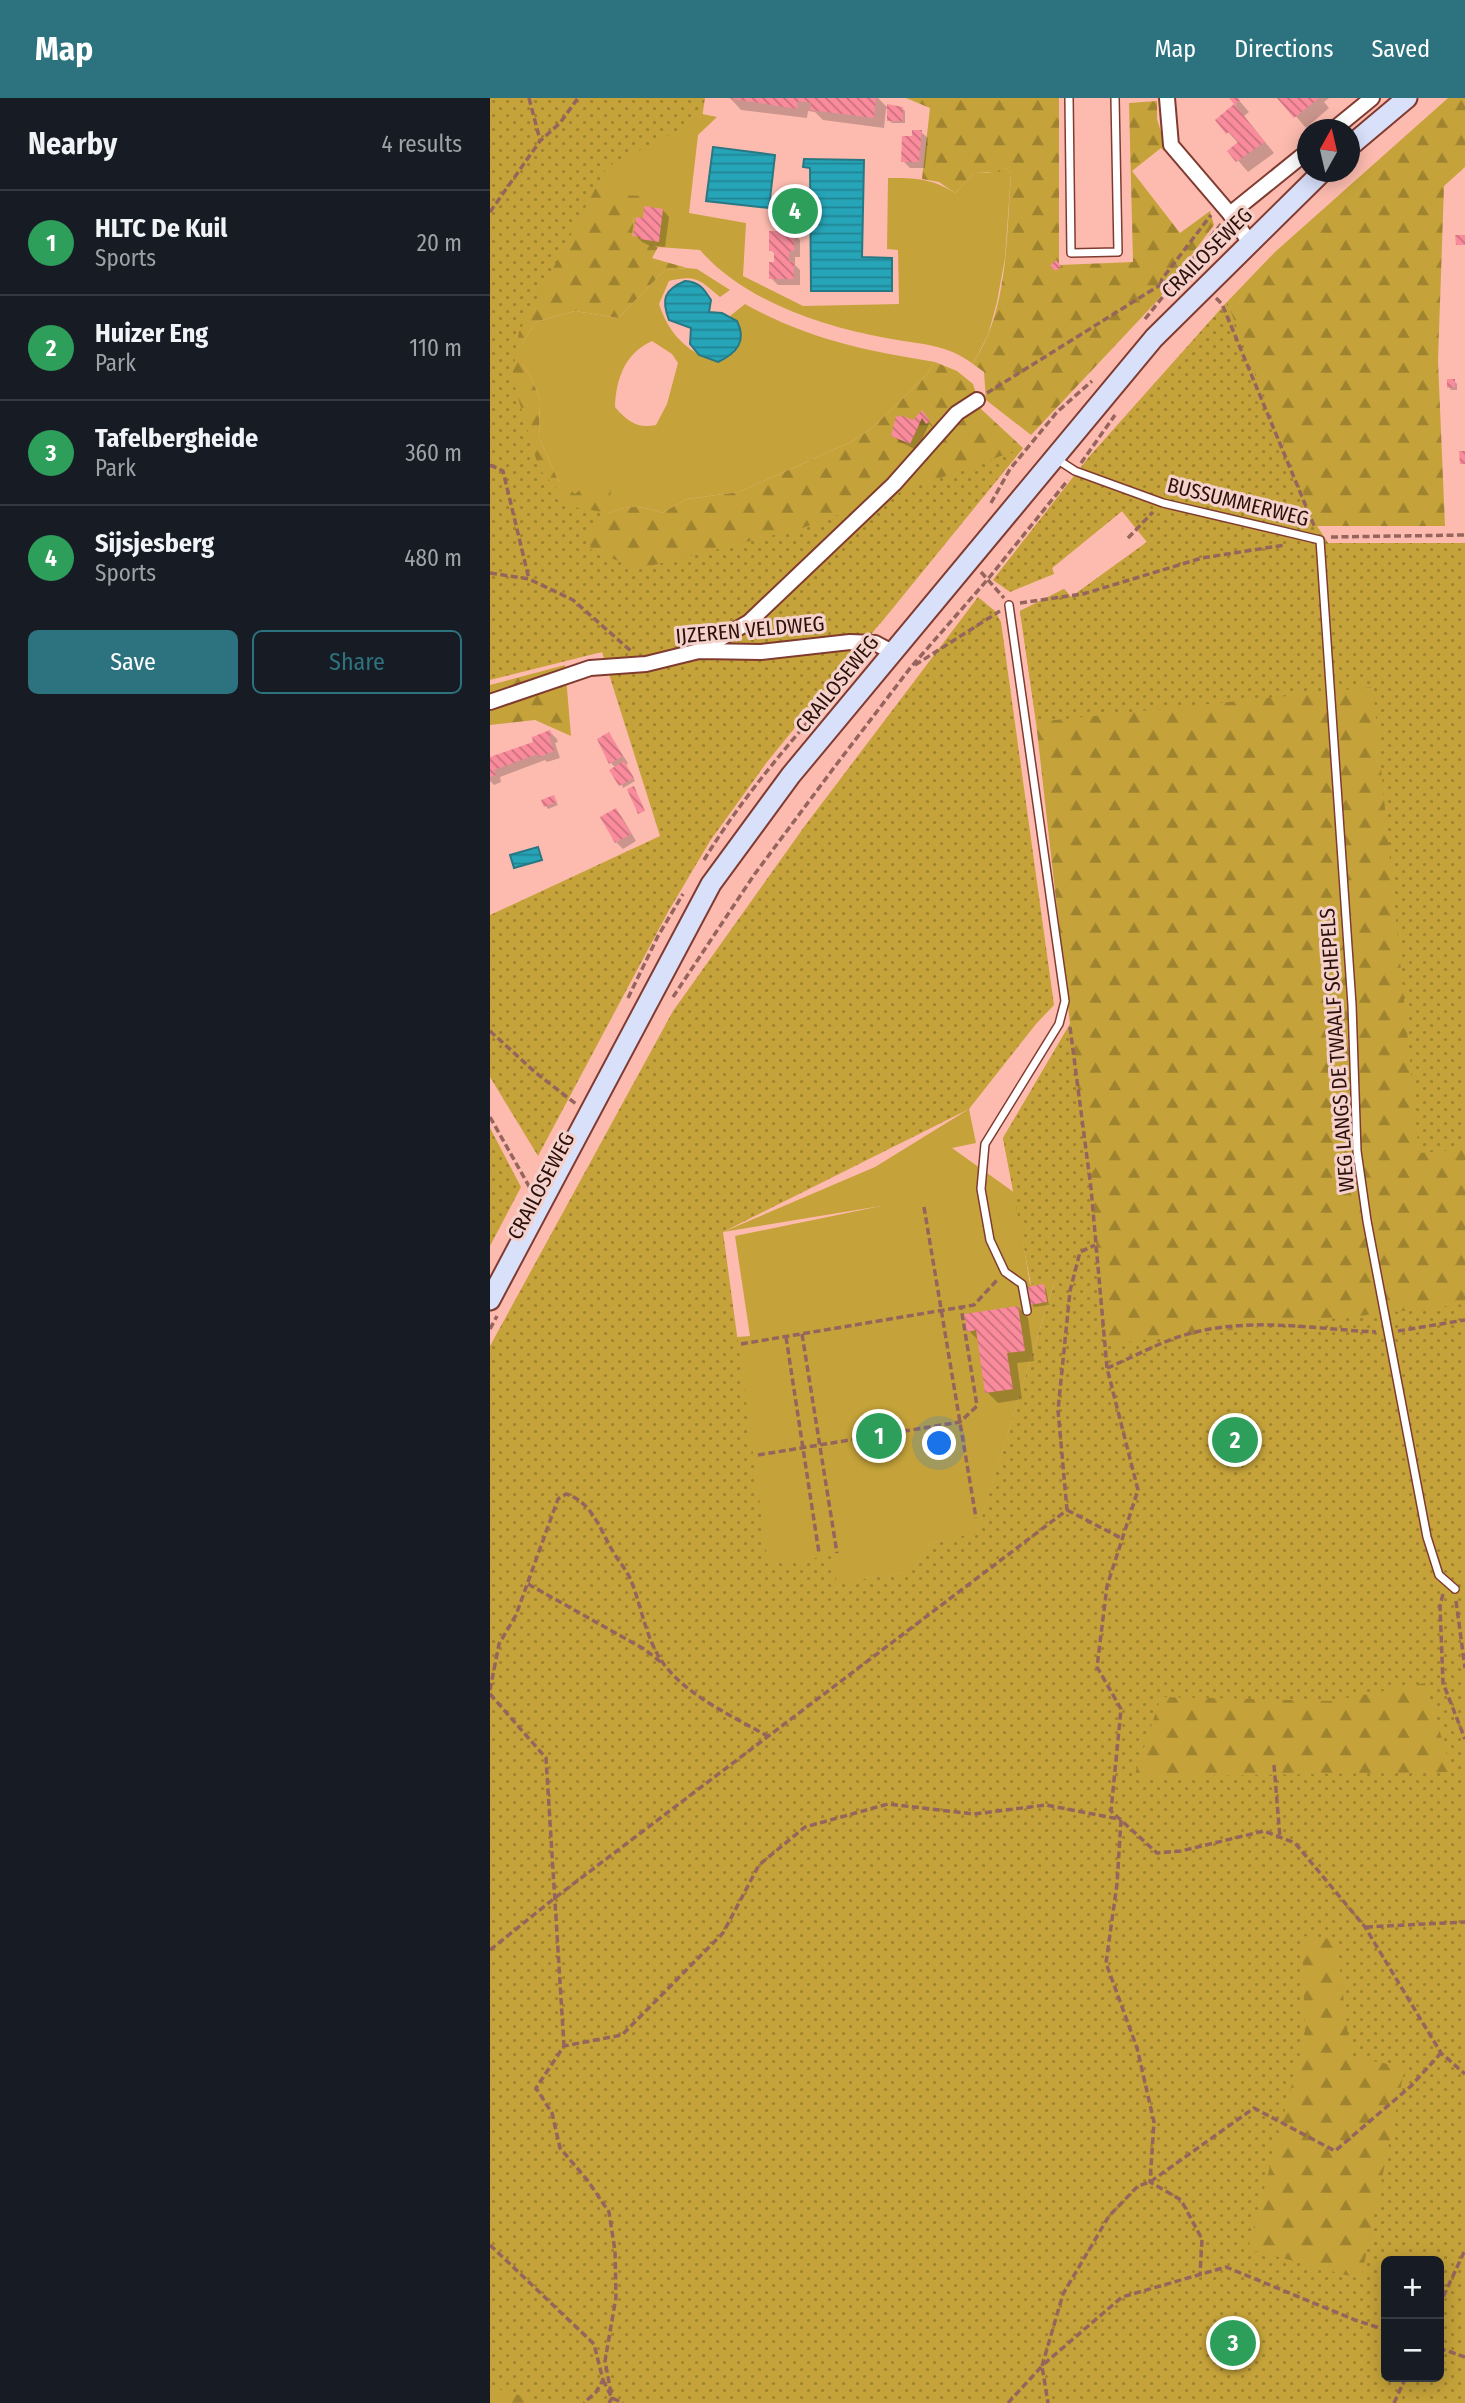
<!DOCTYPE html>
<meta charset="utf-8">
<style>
:root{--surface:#171b24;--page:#242831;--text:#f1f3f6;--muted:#9ea1a6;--line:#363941;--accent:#2c737f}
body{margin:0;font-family:"Fira Sans Condensed",sans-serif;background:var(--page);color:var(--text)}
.controls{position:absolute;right:21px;bottom:21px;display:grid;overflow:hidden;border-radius:10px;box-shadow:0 4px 18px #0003}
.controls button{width:63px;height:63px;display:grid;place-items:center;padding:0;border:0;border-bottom:2px solid var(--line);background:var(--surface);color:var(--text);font:35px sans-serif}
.compass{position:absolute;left:807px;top:21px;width:63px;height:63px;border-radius:50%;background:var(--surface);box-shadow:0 4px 18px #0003;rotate:8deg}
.you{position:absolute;left:450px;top:1346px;width:24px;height:24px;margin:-18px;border:5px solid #fff;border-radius:50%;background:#1a73e8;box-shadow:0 0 0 10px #1a73e833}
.badge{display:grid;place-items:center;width:46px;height:46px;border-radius:50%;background:var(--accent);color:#fff;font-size:23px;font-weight:700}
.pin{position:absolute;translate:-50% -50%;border:4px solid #fff;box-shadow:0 2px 7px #0006}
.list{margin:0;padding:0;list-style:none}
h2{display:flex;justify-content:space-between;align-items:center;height:91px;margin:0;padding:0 28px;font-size:30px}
h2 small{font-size:23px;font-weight:400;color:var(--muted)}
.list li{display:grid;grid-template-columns:46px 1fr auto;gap:21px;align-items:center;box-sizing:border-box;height:105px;padding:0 28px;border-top:2px solid var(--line)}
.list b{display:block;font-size:26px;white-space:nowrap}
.list p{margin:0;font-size:23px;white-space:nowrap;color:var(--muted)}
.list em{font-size:23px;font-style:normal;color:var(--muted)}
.actions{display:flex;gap:14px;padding:21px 28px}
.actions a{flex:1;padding:16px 0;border:2px solid var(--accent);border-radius:10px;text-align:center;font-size:24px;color:var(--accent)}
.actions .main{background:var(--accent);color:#fff}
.map{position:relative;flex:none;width:975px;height:2305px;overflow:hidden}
header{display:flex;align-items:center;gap:42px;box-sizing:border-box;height:98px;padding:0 35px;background:var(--accent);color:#fff}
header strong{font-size:33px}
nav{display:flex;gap:38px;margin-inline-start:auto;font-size:24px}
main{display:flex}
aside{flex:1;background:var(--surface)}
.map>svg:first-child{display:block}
.grass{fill:#c5a33a;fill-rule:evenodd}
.forest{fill:url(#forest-firs);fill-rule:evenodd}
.park{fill:url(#park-dots);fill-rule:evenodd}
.water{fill:url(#water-rules);stroke:#287884;stroke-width:2}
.shadow{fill:#0003}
.building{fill:url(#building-back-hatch)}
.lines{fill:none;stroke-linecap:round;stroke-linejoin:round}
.lane-casing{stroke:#803b30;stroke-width:10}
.street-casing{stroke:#803b30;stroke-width:18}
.secondary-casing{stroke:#803b30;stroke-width:23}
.path{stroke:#95655d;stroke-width:3.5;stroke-dasharray:7 3.5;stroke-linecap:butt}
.lane{stroke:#fff;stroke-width:7}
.street{stroke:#fff;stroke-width:14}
.secondary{stroke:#d8e0fa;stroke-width:19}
.labels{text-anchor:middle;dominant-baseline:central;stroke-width:6;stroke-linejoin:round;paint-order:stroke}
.street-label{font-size:21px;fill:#2d100b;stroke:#f4d2cb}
</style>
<header>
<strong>Map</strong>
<nav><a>Map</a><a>Directions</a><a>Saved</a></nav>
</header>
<main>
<aside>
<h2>Nearby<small>4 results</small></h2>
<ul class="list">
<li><span class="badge" style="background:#2e9e5b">1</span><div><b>HLTC De Kuil</b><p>Sports</p></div><em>20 m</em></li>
<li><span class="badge" style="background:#2e9e5b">2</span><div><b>Huizer Eng</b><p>Park</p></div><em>110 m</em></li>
<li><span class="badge" style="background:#2e9e5b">3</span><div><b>Tafelbergheide</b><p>Park</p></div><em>360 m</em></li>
<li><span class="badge" style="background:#2e9e5b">4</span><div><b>Sijsjesberg</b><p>Sports</p></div><em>480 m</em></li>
</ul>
<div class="actions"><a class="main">Save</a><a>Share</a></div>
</aside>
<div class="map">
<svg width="975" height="2305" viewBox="0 0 975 2305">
<defs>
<pattern id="forest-firs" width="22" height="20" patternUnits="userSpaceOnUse" patternTransform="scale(1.75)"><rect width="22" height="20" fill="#c5a33a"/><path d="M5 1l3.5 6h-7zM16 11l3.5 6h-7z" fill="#a0832f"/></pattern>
<pattern id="park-dots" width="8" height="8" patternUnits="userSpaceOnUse" patternTransform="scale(1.75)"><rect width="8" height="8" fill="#c5a33a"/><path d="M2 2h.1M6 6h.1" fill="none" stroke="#a0832f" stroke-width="1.8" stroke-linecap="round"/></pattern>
<pattern id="water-rules" width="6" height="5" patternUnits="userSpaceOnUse" patternTransform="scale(1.75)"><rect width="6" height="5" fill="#26a5b8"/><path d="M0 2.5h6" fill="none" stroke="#218594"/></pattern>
<pattern id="building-back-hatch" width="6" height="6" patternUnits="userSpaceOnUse" patternTransform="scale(1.75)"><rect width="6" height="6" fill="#f98b9c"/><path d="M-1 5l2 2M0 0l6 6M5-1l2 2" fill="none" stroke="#ca707d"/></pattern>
</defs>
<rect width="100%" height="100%" fill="#fdbbaf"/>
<g class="grass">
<path d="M197,13L227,19L208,37L199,115L256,125L253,178L313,208L409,206L408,152L397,151L398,80C425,80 441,80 465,95L484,75H498L516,70L521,76L515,160L507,204L498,237L483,266C458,246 427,246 396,240C332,228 254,203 210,152L168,149L142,141L144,118L127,97L104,83L117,64Z"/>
<path d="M197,170L207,171L240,192L230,199C210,182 206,176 179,183L169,206C178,233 192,249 218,261L247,223L240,218L255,206C317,241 376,253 445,264L437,276L406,307L382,330L361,344L249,394L197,401L172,415C151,407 139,407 118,415L85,397L68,382L49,340L50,302L41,279L32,265V246L45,224L85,213L128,220L175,172ZM162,243L182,256L188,265L177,306L166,327C147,331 137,323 125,309C126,281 135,255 162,243Z"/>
<polygon points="479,1011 486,1045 462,1050 525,1095 540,1186 565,1182 487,1436 440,1445 420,1474 355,1484 339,1497 0,1518 247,1239 260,1238 245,1138 391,1108 233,1134 385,1069"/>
</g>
<g class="forest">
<path d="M0,0L117,64L105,83L127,88V97L157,98L144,118L142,140L168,149L162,160L197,170L175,172L128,220L85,213L45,224L32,246V265L41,279L50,302L49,340L68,382L85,396L94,388L122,385L118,415C139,407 151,407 172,415L197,401L249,394L361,344L382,330L406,307L437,276L445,264L467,273L483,286L491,311L533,350L390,526H335L133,550L59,564L0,579Z"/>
<path d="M416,0H569V167L643,164L639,5L667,3V21L676,50L674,53L671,50L642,73L690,135L720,113L724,127L667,203L541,337L496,302L494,274L483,266C488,256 494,247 498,237C518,187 517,129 521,76L516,70L510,74L484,75L465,95L449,84L432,81L440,10Z"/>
<path d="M958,0H975V69L954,88L948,263L955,428H827L838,445H940L975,560V2305H0V1584L269,1470L339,1497L355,1484L420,1474L440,1445L487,1436L565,1183L541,1186L513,1040L580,926L546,624L530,513L574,491L581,499L657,444L632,413L562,470L564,476L503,482L599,359L737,204L785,154ZM896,2163H949V2279H896Z"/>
<polygon points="75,567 81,638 45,622 0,627 0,587"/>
</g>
<g class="park">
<polygon points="0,0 215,0 212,20 117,69 29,234 22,279 49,371 84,409 118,415 97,432 101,452 148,471 312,430 533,350 277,664 220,743 178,814 48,1058 0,979 0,817 170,738 112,554 0,582"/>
<polygon points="737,204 826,427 838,445 975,445 975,1051 929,1055 883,589 546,624 530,513 574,491 581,499 657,444 632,413 562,470 564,476 520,494 503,482 599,359"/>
<path d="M488,499L505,513L511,524L564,907L546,926L479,1011L233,1134L278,1466L341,1458L347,1485L419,1474L440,1445L487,1435L565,1183L541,1186L513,1040L580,926L618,1246L975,1206V2270L949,2262V2163H896V2279H949V2264L975,2271V2305H57L0,2289V1248L183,913L314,729ZM935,1585L962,1674L644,1679L671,1599L841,1603ZM812,1838L846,1841L861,1959L915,1969L871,2181L758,2151L815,1937Z"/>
<polygon points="0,1030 31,1089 0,1148"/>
</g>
<g class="water">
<polygon points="223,49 285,57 279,110 216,103"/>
<polygon points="314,61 374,62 372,159 402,160 402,193 321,193 320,70 313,69"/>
<path d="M195,183C210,184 214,191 221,202L219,214L232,215L247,223C257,243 247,255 228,264L209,257L200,246L201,230L179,222C171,201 174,192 195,183Z"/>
<polygon points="48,749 52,762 24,770 20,757"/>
</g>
<g class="shadow">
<polygon points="240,0 388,0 399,11 412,10 415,13 415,25 402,25 399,22 399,11 396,11 394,30 333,22 325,14 318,13 317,20 251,12"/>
<polygon points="741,0 747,0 759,14 754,18 784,55 758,74 740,53 749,46 727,22 746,7"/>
<polygon points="790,0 839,0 834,4 839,10 816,30"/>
<polygon points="431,34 438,40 435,70 420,70 413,63 423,39"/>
<polygon points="173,112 179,119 175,149 158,147 152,144 145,137 154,122"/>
<polygon points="303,135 310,142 310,159 305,159 305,167 310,172 310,187 288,187 281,180 286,165 286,157 281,152"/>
<polygon points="964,283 967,286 967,292 961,292 959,289"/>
<polygon points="432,315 445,331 439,326 427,352 410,344 403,338 424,324"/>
<polygon points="60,634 67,641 68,644 65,645 70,660 57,664 55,662 10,679 11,684 4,687 0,683 0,660 46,645"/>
<polygon points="119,637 138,665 136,667 145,683 133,690 126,670 121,665 110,642"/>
<polygon points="64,699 68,707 58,711 56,708"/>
<polygon points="126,712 132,719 146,743 133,751 126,744"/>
<polygon points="553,1188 556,1191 559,1207 544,1209 541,1206"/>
<polygon points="528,1209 538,1220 544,1263 527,1265 532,1301 508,1305 497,1294 489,1243 479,1233"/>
</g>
<g class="building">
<polygon points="238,0 386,0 384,20 320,12 321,5 308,3 307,11"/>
<polygon points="739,0 748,0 750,2 745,7 775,44 746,64 737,53 748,44 739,34 736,36 725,22 744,6"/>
<polygon points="787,0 829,0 804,20"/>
<polygon points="397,6 413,9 413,23 397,23"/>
<polygon points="422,32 432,32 429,64 411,64 412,38 422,38"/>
<polygon points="154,108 173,111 169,144 150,141 150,139 143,138 146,119 153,120"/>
<polygon points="279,133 304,133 304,153 299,153 299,164 304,164 304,181 279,181 279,164 284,164 284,153 279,153"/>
<polygon points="965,137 975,137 975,147 966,147"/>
<polygon points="566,162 571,168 566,173 560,168"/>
<polygon points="957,281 965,281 965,289 957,290"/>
<polygon points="432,312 440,323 436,326 432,320 420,346 401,338 406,318 409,319 410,317 423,322"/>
<polygon points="969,353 975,353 975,366 970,366"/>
<polygon points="60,632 62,637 59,638 64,653 49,659 48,656 4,672 6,677 0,679 0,659 43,644 42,639"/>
<polygon points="119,634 133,658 119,666 107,641"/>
<polygon points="134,663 144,680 129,688 119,672"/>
<polygon points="144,688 155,713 148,716 137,691"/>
<polygon points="64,697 67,704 54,709 51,702"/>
<polygon points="126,710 141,736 125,745 110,719"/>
<polygon points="554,1186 557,1204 540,1207 537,1189"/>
<polygon points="528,1208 535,1253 517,1255 523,1291 495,1295 486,1232 477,1234 474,1216"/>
</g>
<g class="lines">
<defs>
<g id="lane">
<polyline points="579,0 581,155 628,154 625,0"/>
<polyline points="565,360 585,373 673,405 830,442 862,907 867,1053 877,1123 937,1439 949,1477 965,1491"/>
<polyline points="519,507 575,903 569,926 495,1046 491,1091 500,1142 515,1174 532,1186 537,1213"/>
</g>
<g id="street">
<polyline points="677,0 681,47 740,116 760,145"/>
<polyline points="843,32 882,0"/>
<polyline points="740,116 818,53"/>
<polyline points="209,553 259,524 404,386 467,315 487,302"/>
<polyline points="0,604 100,570 156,566 209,553 271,554 360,544 385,545 402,554"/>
</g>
<g id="secondary">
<polyline points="860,48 917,0"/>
<polyline points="0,1202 221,786 301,677 664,240 832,74"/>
</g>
</defs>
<use href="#lane" class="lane-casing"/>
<use href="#street" class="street-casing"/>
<use href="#secondary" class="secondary-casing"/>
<g class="path">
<polyline points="39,0 50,42"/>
<polyline points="849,81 857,74"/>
<polyline points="0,114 50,43 70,25 88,0"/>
<polyline points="670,187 672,181 721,117"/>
<polyline points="726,200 732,206 825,430"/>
<polyline points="655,221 731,126"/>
<polyline points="497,295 691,174 701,181"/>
<polyline points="591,365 625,317"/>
<polyline points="0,367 13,373 39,481"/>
<polyline points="501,405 520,371 567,314 602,283"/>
<polyline points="841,439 975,437"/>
<polyline points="638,440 663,414"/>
<polyline points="491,474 514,500"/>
<polyline points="0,475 39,481 83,502 141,553"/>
<polyline points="530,505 593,496 712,460 795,447"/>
<polyline points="425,567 510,513"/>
<path d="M214,762C258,689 318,625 373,559"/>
<polyline points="183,899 264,777 346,667 421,569 498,481 578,382"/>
<polyline points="138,900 168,838 193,796"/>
<polyline points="580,929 601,1090 617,1270 648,1392 617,1488 607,1569 631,1611 621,1713 667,1755 691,1753 774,1733 805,1745 875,1829 951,1955 975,1976"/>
<polyline points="0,933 46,975 86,1006"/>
<polyline points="0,1019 40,1090"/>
<polyline points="434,1109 486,1420"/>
<polyline points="0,1231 7,1218"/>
<polyline points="908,1233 975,1222"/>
<polyline points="312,1236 347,1455"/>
<polyline points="296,1239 329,1455"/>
<polyline points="251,1246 484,1207 508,1181"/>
<path d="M617,1270C644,1259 673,1242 702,1235C764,1219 824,1231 886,1234"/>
<polyline points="268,1357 470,1324 487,1308 471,1209"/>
<polyline points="577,1412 633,1441"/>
<polyline points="38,1486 154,1551 172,1565"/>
<polyline points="953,1496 950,1508 953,1585 975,1641"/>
<polyline points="966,1503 975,1570"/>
<path d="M0,1592L9,1546L26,1517L68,1401L76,1396C102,1404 110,1431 122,1452C128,1463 138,1473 142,1485C152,1511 156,1541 173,1565C198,1599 243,1618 279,1639"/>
<polyline points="0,1596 56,1660 74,1948"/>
<polyline points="784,1667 790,1740"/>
<polyline points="631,1722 627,1786 616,1865 647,1950 664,2024 660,2084 691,2102 712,2141 710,2177"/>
<polyline points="876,1829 975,1824"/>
<polyline points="0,1852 66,1799 577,1412 568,1312 580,1193 590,1154 605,1147"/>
<polyline points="0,2147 104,2246 113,2282 106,2294 94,2305"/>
<polyline points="949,2208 975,2152"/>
<polyline points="949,2250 975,2259"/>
<polyline points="554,2266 632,2199 736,2169 865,2222 896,2232"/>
<polyline points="552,2268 573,2196 619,2118 648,2088 660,2084 764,2010 845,2053 921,1988 951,1955"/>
<polyline points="113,2282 122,2300 133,2305"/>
<polyline points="119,2305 122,2300 115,2263 126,2199 125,2153 119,2114 98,2083 70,2050 62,2015 46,1990 74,1948 132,1937 233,1835 269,1767 315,1729 398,1706 484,1716 556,1707 629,1721"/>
<polyline points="518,2305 552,2268 558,2305"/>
<polyline points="904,2305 916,2279"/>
</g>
<use href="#lane" class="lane"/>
<use href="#street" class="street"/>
<use href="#secondary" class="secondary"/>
</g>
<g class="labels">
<g class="street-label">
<text transform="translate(717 155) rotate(-45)">CRAILOSEWEG</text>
<text transform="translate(748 404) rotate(14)">BUSSUMMERWEG</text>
<text transform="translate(260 532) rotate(-5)">IJZEREN VELDWEG</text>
<text transform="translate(347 586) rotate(-51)">CRAILOSEWEG</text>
<text transform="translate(847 952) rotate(-94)">WEG LANGS DE TWAALF SCHEPELS</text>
<text transform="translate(51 1088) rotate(-62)">CRAILOSEWEG</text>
</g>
</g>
</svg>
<div class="controls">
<button>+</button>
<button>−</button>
</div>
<svg class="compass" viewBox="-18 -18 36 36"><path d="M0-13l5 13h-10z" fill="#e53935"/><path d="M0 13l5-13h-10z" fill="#9ea1a6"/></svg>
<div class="you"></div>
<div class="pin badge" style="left:389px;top:1338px;background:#2e9e5b">1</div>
<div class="pin badge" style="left:745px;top:1342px;background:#2e9e5b">2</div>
<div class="pin badge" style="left:743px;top:2245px;background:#2e9e5b">3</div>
<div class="pin badge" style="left:305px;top:113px;background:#2e9e5b">4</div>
</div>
</main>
